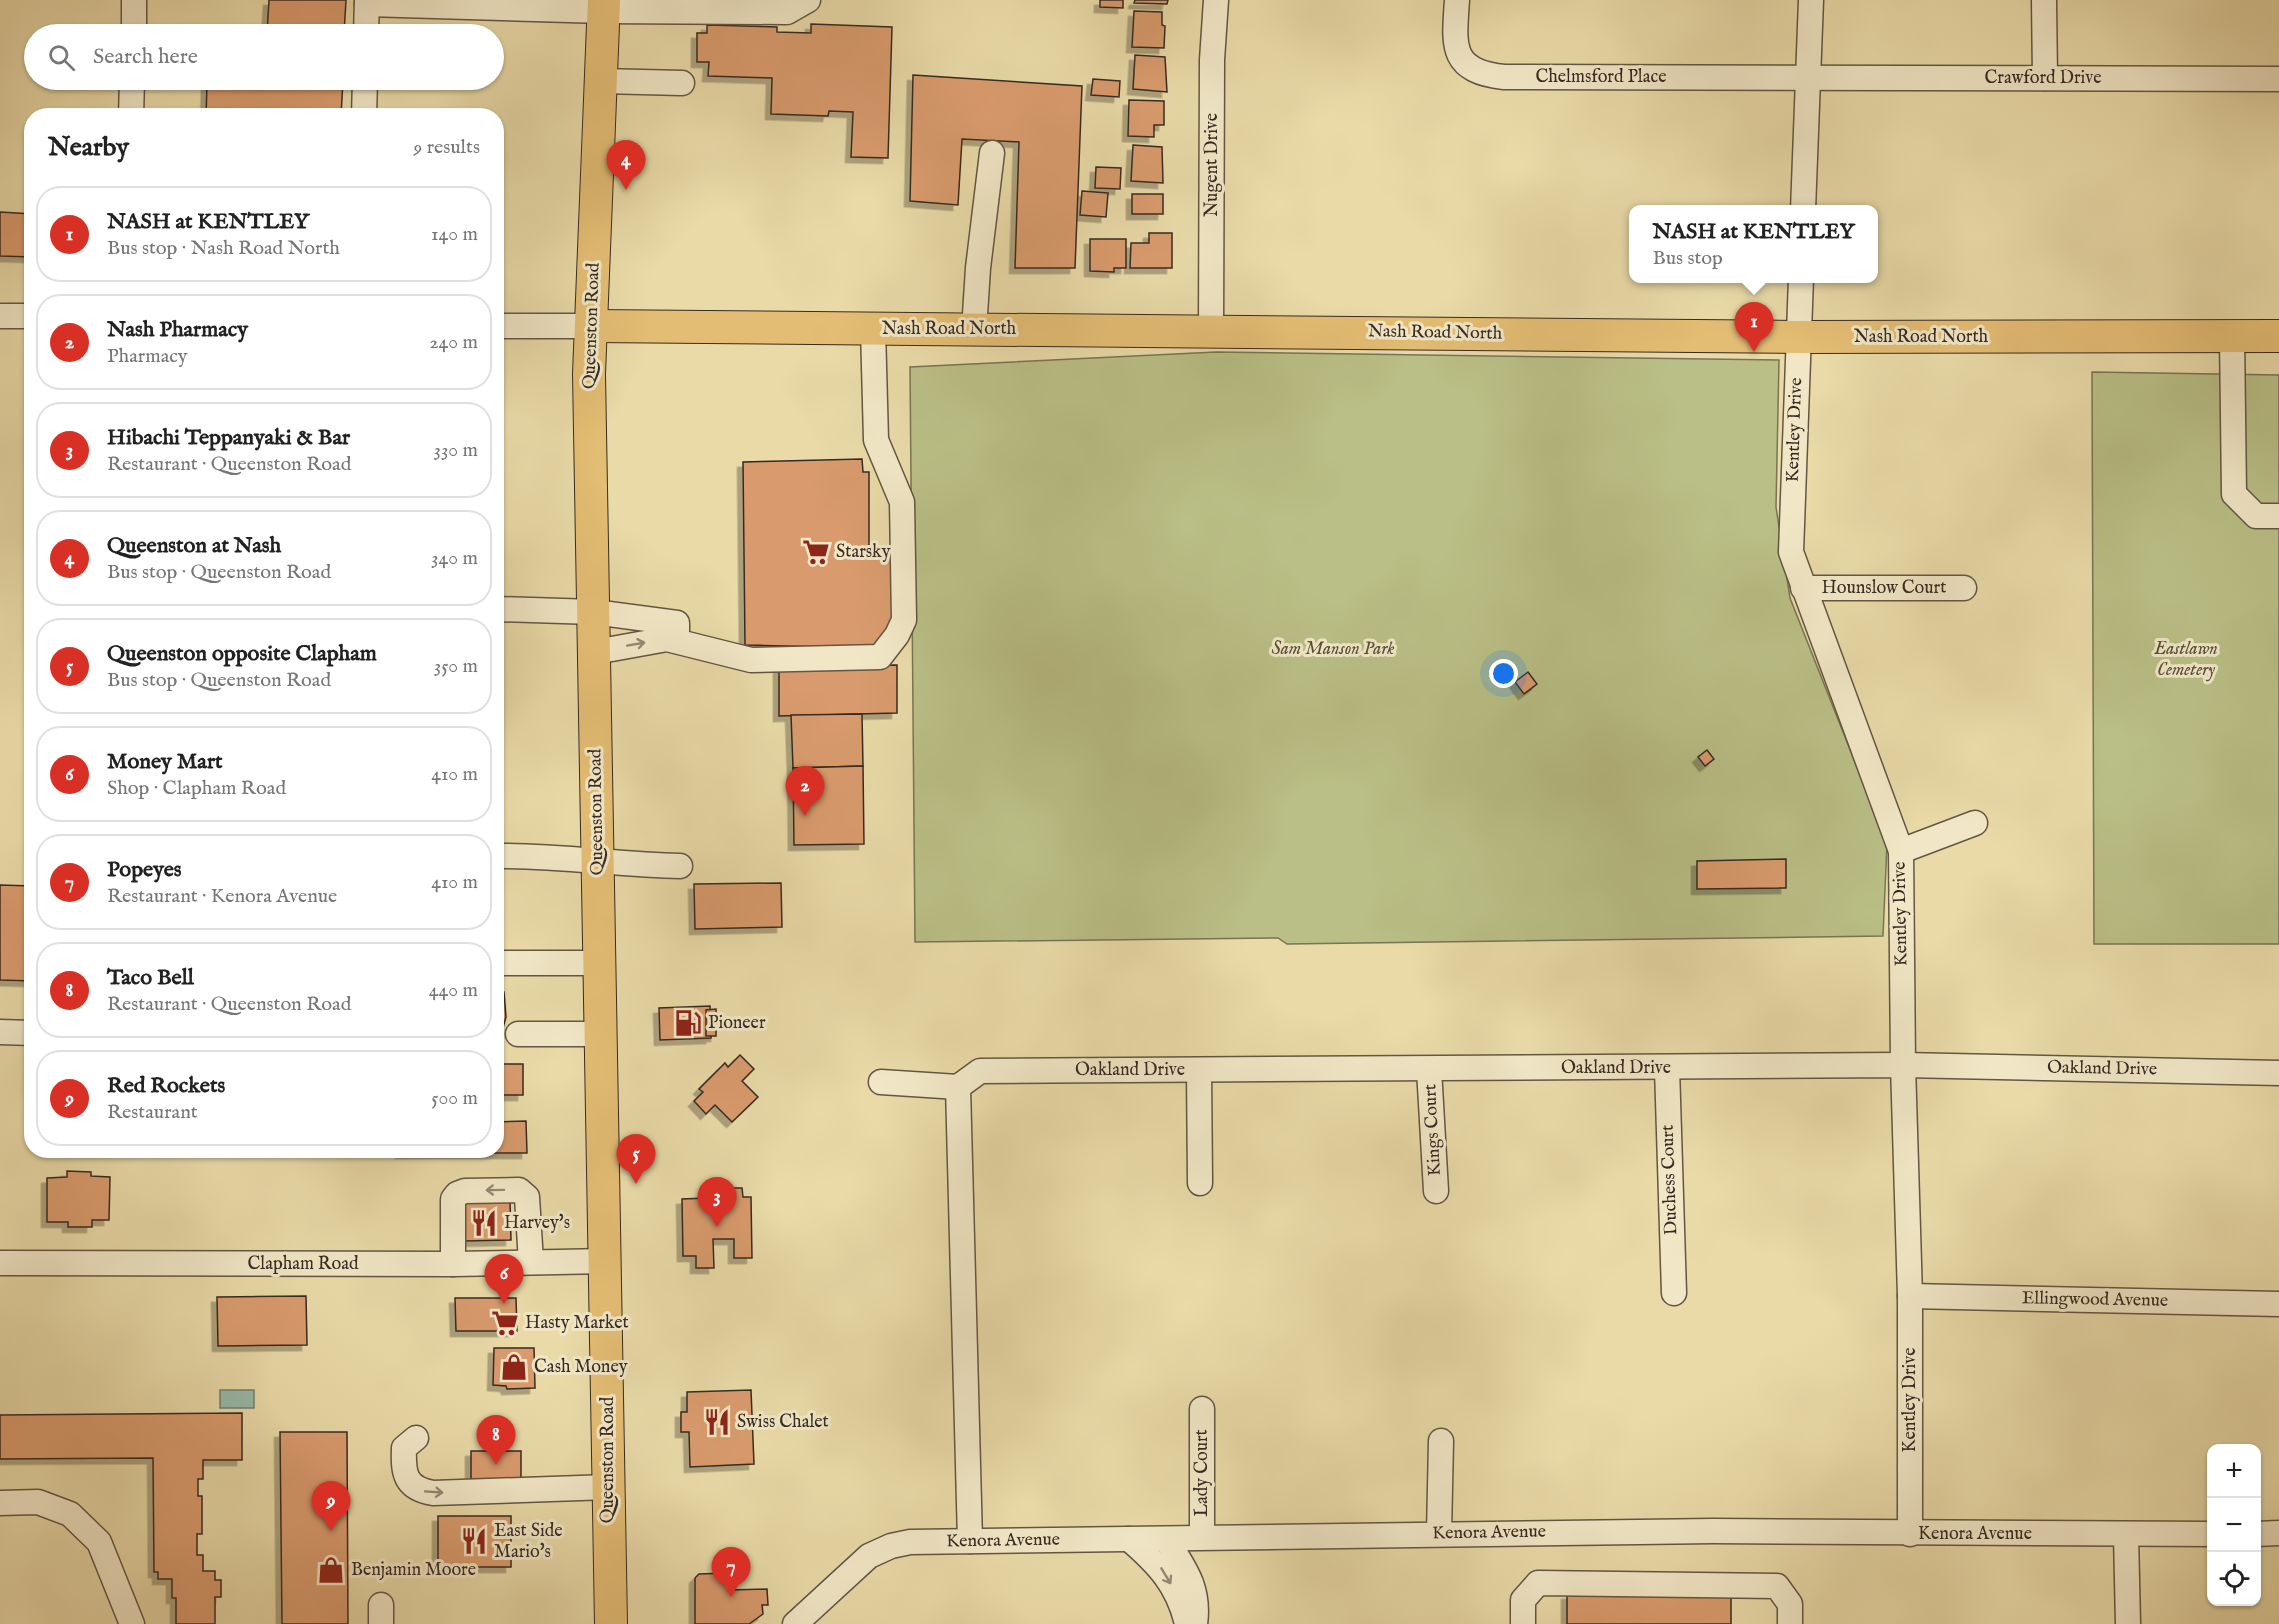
<!DOCTYPE html>
<meta charset="utf-8">
<style>
:root{--surface:#fff;--page:#f6f6f6;--text:#222;--muted:#767676;--line:#e0e0e0;--accent:#d93025}
body{margin:0;font-family:"IM FELL English",serif;background:var(--page);color:var(--text)}
.controls{position:absolute;right:18px;bottom:18px;display:grid;overflow:hidden;border-radius:12px;box-shadow:0 2px 4px #0004}
.controls button{width:54px;height:54px;display:grid;place-items:center;padding:0;border:0;border-bottom:2px solid var(--line);background:var(--surface);color:var(--text);font:30px sans-serif}
.you{position:absolute;left:1504px;top:674px;width:21px;height:21px;margin:-15px;border:4px solid #fff;border-radius:50%;background:#1a73e8;box-shadow:0 0 0 9px #1a73e833}
.badge{display:grid;place-items:center;width:39px;height:39px;border-radius:50%;background:var(--accent);color:#fff;font-size:20px;font-weight:700}
.pin{position:absolute;translate:-50% -50px;filter:drop-shadow(0 2px 3px #0008)}
.pin::after{content:'';position:absolute;top:32px;width:21px;height:18px;background:inherit;clip-path:polygon(0 0,100% 0,50% 100%)}
.popup{position:absolute;left:1629px;top:205px;width:249px;height:78px;box-sizing:border-box;display:grid;place-content:center;border-radius:12px;background:var(--surface);filter:drop-shadow(0 2px 4px #0005);font-size:20px;white-space:nowrap;color:var(--muted)}
.popup b{font-size:22px;color:var(--text)}
.popup::after{content:'';position:absolute;left:50%;top:100%;margin-left:-12px;border:12px solid transparent;border-top-color:var(--surface)}
.list{margin:0;padding:0;list-style:none}
h2{display:flex;justify-content:space-between;align-items:center;height:78px;margin:0;padding:0 24px;font-size:26px}
h2 small{font-size:20px;font-weight:400;color:var(--muted)}
.list li{display:grid;grid-template-columns:39px 1fr auto;gap:18px;align-items:center;box-sizing:border-box;height:96px;margin:0 12px 12px;padding:0 12px;border:2px solid var(--line);border-radius:24px}
.list b{display:block;font-size:22px;white-space:nowrap}
.list p{margin:0;font-size:20px;white-space:nowrap;color:var(--muted)}
.list em{font-size:20px;font-style:normal;color:var(--muted)}
.icon{flex:none;width:33px;height:33px;fill:none;stroke:currentColor;stroke-width:2;stroke-linecap:round;stroke-linejoin:round}
.map{position:relative;flex:none;width:2279px;height:1624px;overflow:hidden}
.search{position:absolute;background:var(--surface);box-shadow:0 2px 4px #0004;left:24px;top:24px;width:480px;height:66px;display:flex;align-items:center;gap:15px;box-sizing:border-box;padding:0 21px;border-radius:33px;color:var(--muted);font-size:22px}
.panel{position:absolute;background:var(--surface);box-shadow:0 2px 4px #0004;left:24px;top:108px;width:480px;height:1050px;border-radius:24px}
.map>svg:first-child{display:block}
.green{fill:#b9bf86;stroke:#787454;stroke-width:1.5}
.water{fill:#97baaa;stroke:#708074;stroke-width:1.5}
.building{fill:#d99b6d;stroke:#362a23;stroke-width:1.5;filter:url(#shadow)}
.lines{fill:none;stroke-linecap:round;stroke-linejoin:round}
.minor-casing{stroke:#635644;stroke-width:27}
.major-casing{stroke:#362a23;stroke-width:34}
.minor{stroke:#f1e7c6;stroke-width:24}
.major{stroke:#e4bd74;stroke-width:32}
.oneway{stroke:#948874}
.labels{text-anchor:middle;dominant-baseline:central;stroke-width:6;stroke-linejoin:round;paint-order:stroke}
.street-label{font-size:18px;fill:#362a23;stroke:#f1e7c6}
.poi-label{font-size:18px;fill:#362a23;stroke:#f1e7c6;text-anchor:start}
.park-label{font-size:18px;font-style:italic;fill:#574f3c;stroke:#f1e7c6}
</style>
<div class="map">
<svg width="2279" height="1624" viewBox="0 0 2279 1624">
<defs>
<filter id="shadow"><feDropShadow dx="-5.5" dy="5.5" stdDeviation="0" flood-color="#0004"/></filter>
</defs>
<rect width="100%" height="100%" fill="#e9daa8"/>
<filter id="stains"><feTurbulence type="fractalNoise" baseFrequency=".00333" numOctaves="4"/><feColorMatrix values="0 0 0 0 .2 0 0 0 0 .09 0 0 0 0 .02 0 0 0 .5 -.17"/></filter>
<radialGradient id="worn" r=".72"><stop offset=".6" stop-color="#630" stop-opacity="0"/><stop offset="1" stop-color="#630" stop-opacity=".3"/></radialGradient>
<g class="green">
<polygon points="1216,352 1779,360 1776,507 1790,598 1887,843 1883,936 1287,944 1278,938 915,942 910,367"/>
<polygon points="2092,372 2279,375 2279,944 2094,944"/>
</g>
<rect class="water" x="220" y="1390" width="34" height="18"/>
<g class="building">
<polygon points="269,0 346,0 344,34 267,34"/>
<polygon points="1100,0 1123,0 1123,8 1100,7"/>
<polygon points="1135,0 1168,0 1167,4 1134,3"/>
<polygon points="1134,11 1162,12 1162,25 1165,26 1164,48 1132,47"/>
<polygon points="811,24 892,27 888,158 851,157 853,112 829,111 828,116 771,114 772,78 708,76 709,62 697,62 697,33 707,33 707,25 777,27 777,32 811,33"/>
<polygon points="1135,55 1165,57 1167,92 1133,89"/>
<polygon points="913,75 1082,86 1075,268 1015,268 1019,142 962,139 958,205 910,201"/>
<polygon points="1093,79 1120,81 1119,97 1091,95"/>
<polygon points="266,80 343,80 341,116 206,116 207,84 265,86"/>
<polygon points="1129,100 1164,101 1164,125 1154,125 1154,137 1128,136"/>
<polygon points="1133,145 1162,147 1163,183 1131,181"/>
<polygon points="1096,167 1121,168 1120,189 1095,188"/>
<polygon points="1082,191 1108,193 1106,217 1080,215"/>
<rect x="1132" y="194" width="31" height="20"/>
<polygon points="0,212 32,214 32,257 0,256"/>
<polygon points="1149,233 1172,233 1172,268 1130,268 1131,243 1149,243"/>
<polygon points="1090,239 1126,239 1126,268 1114,268 1114,272 1090,271"/>
<polygon points="862,459 863,472 869,472 869,550 894,550 894,613 877,648 745,645 743,462"/>
<polygon points="897,665 897,713 779,716 779,666"/>
<polygon points="1528,672 1537,684 1524,694 1515,682"/>
<polygon points="862,714 863,766 793,768 791,715"/>
<polygon points="1707,750 1714,759 1705,766 1698,757"/>
<polygon points="863,766 864,844 794,845 793,768"/>
<polygon points="1786,859 1786,888 1697,889 1697,861"/>
<polygon points="781,883 782,927 695,929 694,884"/>
<polygon points="0,885 32,886 32,981 0,980"/>
<polygon points="496,992 504,992 506,1017 503,1028 496,1028"/>
<polygon points="710,1006 711,1038 660,1040 659,1008"/>
<polygon points="716,1009 716,1036 706,1036 706,1010"/>
<polygon points="740,1055 754,1069 742,1081 758,1097 732,1122 715,1105 706,1114 694,1101 703,1092 699,1089 725,1063 728,1067"/>
<rect x="496" y="1064" width="27" height="31"/>
<polygon points="526,1121 527,1153 401,1153 401,1150 496,1150 496,1122"/>
<polygon points="67,1171 91,1172 91,1176 110,1177 109,1220 92,1220 92,1227 68,1227 68,1222 47,1222 47,1178 67,1177"/>
<polygon points="707,1188 742,1188 743,1197 751,1197 752,1258 734,1258 734,1239 713,1239 714,1268 696,1268 696,1256 683,1256 682,1199 707,1198"/>
<polygon points="510,1199 511,1240 464,1241 461,1201"/>
<polygon points="306,1296 307,1345 218,1346 217,1297"/>
<polygon points="455,1298 516,1298 517,1331 456,1331"/>
<polygon points="494,1348 534,1348 535,1388 507,1389 506,1386 493,1385"/>
<polygon points="751,1390 754,1464 690,1467 689,1432 681,1432 681,1412 687,1412 687,1392"/>
<polygon points="242,1413 242,1460 203,1460 203,1479 198,1479 198,1496 202,1496 202,1534 197,1534 197,1555 203,1555 203,1571 215,1571 215,1580 221,1580 221,1597 215,1597 215,1624 176,1624 176,1598 172,1598 172,1579 158,1579 158,1572 154,1572 153,1458 0,1459 0,1415"/>
<polygon points="280,1432 347,1432 348,1624 282,1624"/>
<polygon points="471,1451 521,1451 521,1479 471,1481"/>
<rect x="438" y="1516" width="73" height="51"/>
<polygon points="727,1573 728,1590 767,1589 768,1605 762,1605 763,1614 749,1624 695,1624 695,1578 699,1574"/>
<polygon points="1567,1594 1731,1596 1731,1624 1567,1624"/>
</g>
<g class="lines">
<defs>
<g id="minor">
<path d="M1457,0C1454,45 1449,71 1504,77L2279,79"/>
<polyline points="2044,0 2045,78"/>
<polyline points="367,4 603,11 787,12 808,0"/>
<polyline points="134,34 134,0"/>
<polyline points="366,34 367,0"/>
<polyline points="601,81 682,83"/>
<polyline points="131,116 132,80"/>
<polyline points="364,116 365,80"/>
<polyline points="1803,210 1811,0"/>
<polyline points="1801,278 1791,552 1901,851 1903,1065 1910,1296 1910,1534"/>
<polyline points="0,316 32,316"/>
<polyline points="496,326 592,326"/>
<polyline points="974,330 978,268 992,153"/>
<polyline points="1211,330 1212,60 1216,0"/>
<polyline points="2232,336 2234,494 2256,516 2279,516"/>
<polyline points="1803,588 1964,588"/>
<polyline points="496,609 594,612 677,623 677,640"/>
<polyline points="595,652 667,639 751,660 880,657 897,635 904,620 902,502 876,440 873,329"/>
<polyline points="1901,851 1975,823"/>
<path d="M496,856C558,855 619,865 680,866"/>
<polyline points="496,963 601,963"/>
<polyline points="0,1032 32,1033"/>
<polyline points="518,1034 601,1034"/>
<polyline points="1667,1068 1674,1293"/>
<polyline points="1429,1069 1436,1191"/>
<polyline points="1199,1070 1200,1183"/>
<polyline points="881,1082 958,1087"/>
<polyline points="0,1263 453,1264 607,1261"/>
<polyline points="453,1264 453,1199 457,1194 465,1191 519,1190 527,1197 531,1262"/>
<polyline points="1910,1296 2279,1304"/>
<path d="M416,1438L404,1448C403,1474 405,1488 433,1493L609,1487"/>
<polyline points="0,1503 38,1502 70,1514 99,1542 132,1624"/>
<polyline points="1439,1534 1441,1441"/>
<polyline points="2256,1534 2279,1533"/>
<polyline points="2126,1535 2128,1624"/>
<polyline points="1202,1537 1202,1409"/>
<path d="M1129,1539C1158,1564 1178,1585 1187,1624"/>
<path d="M1166,1539C1185,1569 1200,1588 1195,1624"/>
<polyline points="970,1541 958,1087 980,1071 1903,1065 2279,1073"/>
<polyline points="381,1605 381,1624"/>
<polyline points="795,1624 869,1556 891,1546 910,1542 1713,1531 2212,1534"/>
<polyline points="1523,1624 1523,1600 1538,1583 1777,1586 1790,1604 1790,1624"/>
</g>
<g id="major">
<polyline points="604,0 589,374 611,1624"/>
<polyline points="592,326 1799,337 2279,336"/>
</g>
</defs>
<use href="#minor" class="minor-casing"/>
<use href="#major" class="major-casing"/>
<use href="#minor" class="minor"/>
<use href="#major" class="major"/>
</g>
<defs><path id="oneway-shaft" d="M-6 0H5M1.5-3L5.5 0L1.5 3" fill="none" stroke-width="1.6" stroke-linecap="round" stroke-linejoin="round" transform="scale(1.5)"/></defs>
<g class="oneway">
<use href="#oneway-shaft" transform="translate(636 644) rotate(-10)"/>
<use href="#oneway-shaft" transform="translate(495 1190) rotate(179)"/>
<use href="#oneway-shaft" transform="translate(434 1492) rotate(4)"/>
<use href="#oneway-shaft" transform="translate(1166 1576) rotate(59)"/>
</g>
<defs>
<symbol id="supermarket-bare" viewBox="-9 -9 18 18"><path d="M-6-5.5h2.5l.6 2H6L4.5 2H-2.5L-4.4-4H-6ZM-1.5 3.2a1.3 1.3 0 1 0 .1 0ZM3 3.2a1.3 1.3 0 1 0 .1 0Z" fill="#8f2418" stroke="#f1e7c6" stroke-width="2.5" paint-order="stroke"/></symbol>
<symbol id="fuel-bare" viewBox="-9 -9 18 18"><path d="M-5.5-6h7V0h2V4h1.3V-2.5L3-4.5l.8-.8L6-3V5H2.5V1h-1V6h-7ZM-4.2-4.7v3.2H.2V-4.7Z" fill="#8f2418" stroke="#f1e7c6" stroke-width="2.5" paint-order="stroke"/></symbol>
<symbol id="restaurant-bare" viewBox="-9 -9 18 18"><path d="M-5-6h1v4h1v-4h1v4h1v-4h1v5L-1.5 .5V6h-2V.5L-5-1ZM5-6V6H3V1.5H1.5Q1.5-4 5-6Z" fill="#8f2418" stroke="#f1e7c6" stroke-width="2.5" paint-order="stroke"/></symbol>
<symbol id="shop-bare" viewBox="-9 -9 18 18"><path d="M-5-2.5h2.3a2.7 3.5 0 0 1 5.4 0H5L5.5 6h-11ZM-1.5-2.5h3a1.5 2.3 0 0 0-3 0Z" fill="#8f2418" stroke="#f1e7c6" stroke-width="2.5" paint-order="stroke"/></symbol>
</defs>
<g fill-rule="evenodd">
<use href="#supermarket-bare" x="797" y="533" width="38" height="38"/>
<use href="#fuel-bare" x="669" y="1004" width="38" height="38"/>
<use href="#restaurant-bare" x="465" y="1204" width="38" height="38"/>
<use href="#supermarket-bare" x="486" y="1304" width="38" height="38"/>
<use href="#shop-bare" x="495" y="1348" width="38" height="38"/>
<use href="#restaurant-bare" x="698" y="1403" width="38" height="38"/>
<use href="#restaurant-bare" x="455" y="1522" width="38" height="38"/>
<use href="#shop-bare" x="312" y="1551" width="38" height="38"/>
</g>
<g class="labels">
<g class="street-label">
<text x="1601" y="77">Chelmsford Place</text>
<text x="2043" y="78">Crawford Drive</text>
<text transform="translate(1212 165) rotate(-90)">Nugent Drive</text>
<text transform="translate(592 326) rotate(-88)">Queenston Road</text>
<text x="949" y="329">Nash Road North</text>
<text transform="translate(1435 333) rotate(1)">Nash Road North</text>
<text x="1921" y="337">Nash Road North</text>
<text transform="translate(1795 430) rotate(-88)">Kentley Drive</text>
<text x="1884" y="588">Hounslow Court</text>
<text transform="translate(597 812) rotate(-91)">Queenston Road</text>
<text transform="translate(1901 914) rotate(-91)">Kentley Drive</text>
<text x="1616" y="1068">Oakland Drive</text>
<text transform="translate(2102 1069) rotate(1)">Oakland Drive</text>
<text x="1130" y="1070">Oakland Drive</text>
<text transform="translate(1433 1130) rotate(-93)">Kings Court</text>
<text transform="translate(1670 1180) rotate(-92)">Duchess Court</text>
<text x="303" y="1264">Clapham Road</text>
<text transform="translate(2095 1300) rotate(1)">Ellingwood Avenue</text>
<text transform="translate(1910 1400) rotate(-90)">Kentley Drive</text>
<text transform="translate(608 1460) rotate(-90)">Queenston Road</text>
<text transform="translate(1202 1473) rotate(-90)">Lady Court</text>
<text transform="translate(1489 1533) rotate(-1)">Kenora Avenue</text>
<text x="1975" y="1534">Kenora Avenue</text>
<text transform="translate(1003 1541) rotate(-1)">Kenora Avenue</text>
</g>
<g class="poi-label">
<text x="836" y="552">Starsky</text>
<text x="708" y="1023">Pioneer</text>
<text x="504" y="1223">Harvey's</text>
<text x="525" y="1323">Hasty Market</text>
<text x="534" y="1367">Cash Money</text>
<text x="737" y="1422">Swiss Chalet</text>
<text x="494" y="1531">East Side<tspan x="494" dy="21">Mario's</tspan></text>
<text x="351" y="1570">Benjamin Moore</text>
</g>
<g class="park-label">
<text x="1333" y="649">Sam Manson Park</text>
<text x="2186" y="649">Eastlawn<tspan x="2186" dy="21">Cemetery</tspan></text>
</g>
</g>
<rect width="100%" height="100%" filter="url(#stains)"/>
<rect width="100%" height="100%" fill="url(#worn)"/>
</svg>
<div class="controls">
<button>+</button>
<button>−</button>
<button><svg class="icon" aria-label="locate" viewBox="0 0 24 24"><circle cx="12" cy="12" r="6"/><path d="M12 2v4M12 18v4M2 12h4M18 12h4"/></svg></button>
</div>
<div class="you"></div>
<div class="pin badge" style="left:1754px;top:352px">1</div>
<div class="popup"><b>NASH at KENTLEY</b>Bus stop</div>
<div class="pin badge" style="left:805px;top:816px">2</div>
<div class="pin badge" style="left:717px;top:1227px">3</div>
<div class="pin badge" style="left:626px;top:190px">4</div>
<div class="pin badge" style="left:636px;top:1184px">5</div>
<div class="pin badge" style="left:504px;top:1304px">6</div>
<div class="pin badge" style="left:731px;top:1597px">7</div>
<div class="pin badge" style="left:496px;top:1465px">8</div>
<div class="pin badge" style="left:331px;top:1531px">9</div>
<div class="search"><svg class="icon" aria-label="search" viewBox="0 0 24 24"><circle cx="10" cy="10" r="6"/><path d="M15 15l6 6"/></svg>Search here</div>
<section class="panel">
<h2>Nearby<small>9 results</small></h2>
<ul class="list">
<li><span class="badge">1</span><div><b>NASH at KENTLEY</b><p>Bus stop · Nash Road North</p></div><em>140 m</em></li>
<li><span class="badge">2</span><div><b>Nash Pharmacy</b><p>Pharmacy</p></div><em>240 m</em></li>
<li><span class="badge">3</span><div><b>Hibachi Teppanyaki &amp; Bar</b><p>Restaurant · Queenston Road</p></div><em>330 m</em></li>
<li><span class="badge">4</span><div><b>Queenston at Nash</b><p>Bus stop · Queenston Road</p></div><em>340 m</em></li>
<li><span class="badge">5</span><div><b>Queenston opposite Clapham</b><p>Bus stop · Queenston Road</p></div><em>350 m</em></li>
<li><span class="badge">6</span><div><b>Money Mart</b><p>Shop · Clapham Road</p></div><em>410 m</em></li>
<li><span class="badge">7</span><div><b>Popeyes</b><p>Restaurant · Kenora Avenue</p></div><em>410 m</em></li>
<li><span class="badge">8</span><div><b>Taco Bell</b><p>Restaurant · Queenston Road</p></div><em>440 m</em></li>
<li><span class="badge">9</span><div><b>Red Rockets</b><p>Restaurant</p></div><em>500 m</em></li>
</ul>
</section>
</div>
